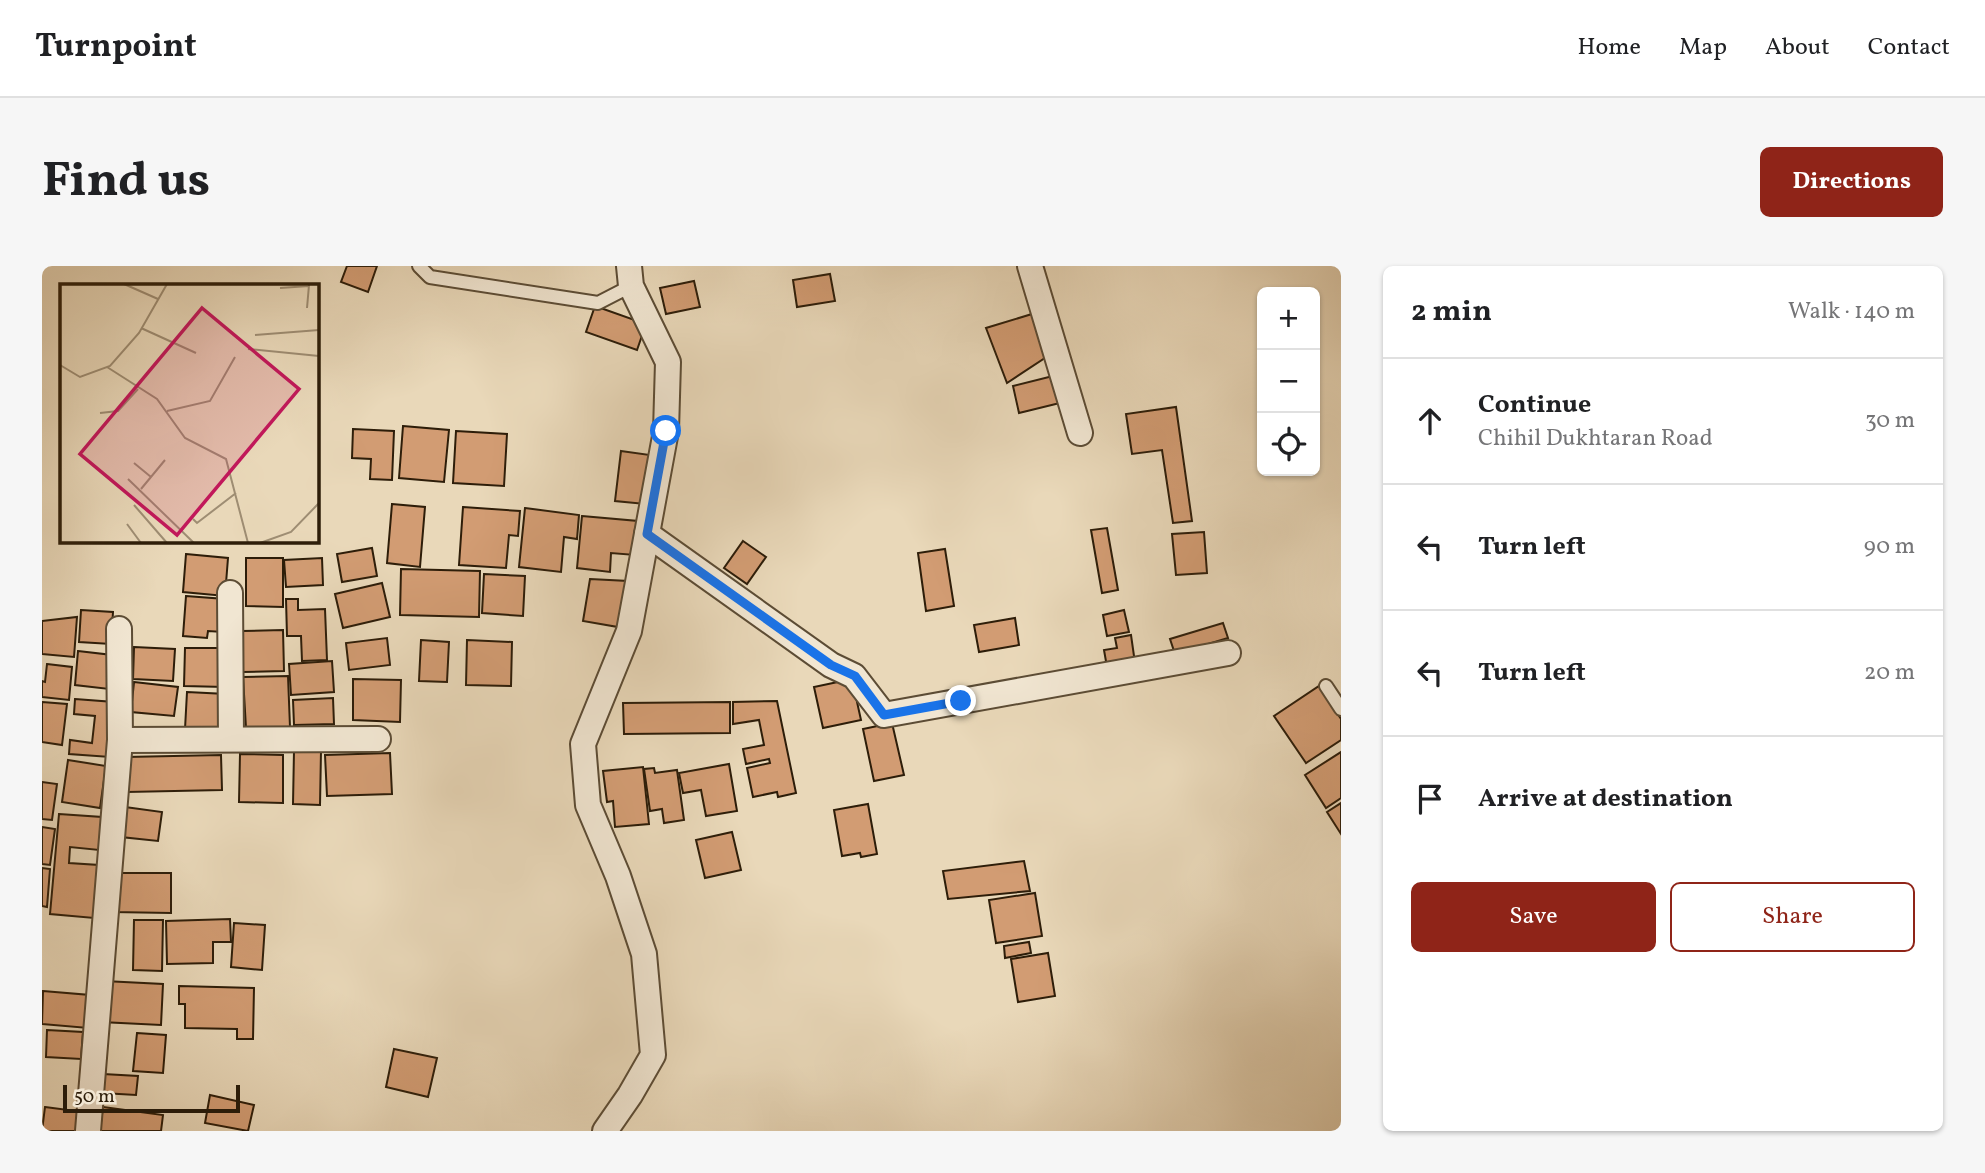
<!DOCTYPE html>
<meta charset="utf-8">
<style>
:root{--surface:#fff;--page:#f6f6f6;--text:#202124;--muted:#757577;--line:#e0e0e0;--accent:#8f2418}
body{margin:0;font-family:Vollkorn,serif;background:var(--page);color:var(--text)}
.controls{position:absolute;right:21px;top:21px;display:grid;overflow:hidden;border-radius:10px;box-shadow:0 2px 5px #0004}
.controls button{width:63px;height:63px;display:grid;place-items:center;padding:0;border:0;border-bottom:2px solid var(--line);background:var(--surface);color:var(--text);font:35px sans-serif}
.scale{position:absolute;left:21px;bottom:18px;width:177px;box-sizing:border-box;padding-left:7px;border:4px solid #2d1d09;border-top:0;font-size:19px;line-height:24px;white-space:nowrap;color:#2d1d09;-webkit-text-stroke:5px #f1e6d2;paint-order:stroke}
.stop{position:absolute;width:21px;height:21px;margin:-16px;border:5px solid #1a73e8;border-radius:50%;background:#fff}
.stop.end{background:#1a73e8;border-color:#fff;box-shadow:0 2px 7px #0008}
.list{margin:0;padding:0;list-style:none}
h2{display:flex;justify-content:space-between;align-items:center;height:91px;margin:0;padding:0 28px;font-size:30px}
h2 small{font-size:23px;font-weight:400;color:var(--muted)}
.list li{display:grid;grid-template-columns:46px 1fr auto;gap:21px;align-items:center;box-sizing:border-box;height:126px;padding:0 28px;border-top:2px solid var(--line)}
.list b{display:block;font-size:26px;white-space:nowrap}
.list p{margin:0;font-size:23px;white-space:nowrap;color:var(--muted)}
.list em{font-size:23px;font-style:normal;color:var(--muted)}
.actions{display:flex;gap:14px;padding:21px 28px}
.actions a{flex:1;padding:16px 0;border:2px solid var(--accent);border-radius:10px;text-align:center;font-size:24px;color:var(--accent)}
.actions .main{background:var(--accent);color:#fff}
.icon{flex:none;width:38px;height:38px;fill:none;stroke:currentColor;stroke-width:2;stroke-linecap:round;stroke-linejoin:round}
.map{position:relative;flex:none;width:1299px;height:865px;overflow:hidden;border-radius:10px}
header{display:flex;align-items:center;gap:42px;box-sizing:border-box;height:98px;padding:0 35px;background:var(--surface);border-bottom:2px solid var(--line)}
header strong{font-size:33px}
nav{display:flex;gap:38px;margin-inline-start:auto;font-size:24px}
.intro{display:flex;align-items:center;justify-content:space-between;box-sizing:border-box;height:168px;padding:0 42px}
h1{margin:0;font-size:49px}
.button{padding:18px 32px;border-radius:10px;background:var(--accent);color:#fff;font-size:24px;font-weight:700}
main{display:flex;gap:42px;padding:0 42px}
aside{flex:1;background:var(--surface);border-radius:10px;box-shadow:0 2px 5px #0004}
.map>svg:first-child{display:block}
.building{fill:#d29c73;stroke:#2d1d09;stroke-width:2}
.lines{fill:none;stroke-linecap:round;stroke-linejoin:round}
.service-casing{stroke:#5c4c35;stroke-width:16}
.minor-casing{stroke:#5c4c35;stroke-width:28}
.service{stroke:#f1e6d2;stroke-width:12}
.minor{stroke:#f1e6d2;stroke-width:24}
.route{stroke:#1a73e8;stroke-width:9}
.inset-road{fill:none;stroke:#9e8d73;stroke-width:2}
.view{fill:#c2185b;fill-opacity:0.15;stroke:#c2185b;stroke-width:3.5}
.inset-edge{fill:none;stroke:#2d1d09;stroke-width:3.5}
</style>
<header>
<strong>Turnpoint</strong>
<nav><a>Home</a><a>Map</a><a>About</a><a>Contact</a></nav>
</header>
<div class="intro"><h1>Find us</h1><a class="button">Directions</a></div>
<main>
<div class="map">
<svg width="1299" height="865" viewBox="0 0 1299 865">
<rect width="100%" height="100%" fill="#e9d8b9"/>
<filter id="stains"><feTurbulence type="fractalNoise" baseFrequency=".00286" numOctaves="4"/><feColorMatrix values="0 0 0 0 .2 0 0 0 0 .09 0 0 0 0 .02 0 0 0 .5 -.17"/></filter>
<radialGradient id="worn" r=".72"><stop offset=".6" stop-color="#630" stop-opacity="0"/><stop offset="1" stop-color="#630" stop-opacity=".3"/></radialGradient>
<g class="building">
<polygon points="305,0 335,0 326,26 299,16"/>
<polygon points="788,8 793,35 755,41 751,14"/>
<polygon points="652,15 658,41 624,48 618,22"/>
<polygon points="553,40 604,58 595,84 544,66"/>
<polygon points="990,48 1012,86 965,117 944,62"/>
<polygon points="1019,108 1026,135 977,147 971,120"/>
<polygon points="1134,141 1150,255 1131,257 1120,184 1090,188 1084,148"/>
<polygon points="361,160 407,164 402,216 357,212"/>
<polygon points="311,163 352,165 350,214 328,213 329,193 310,192"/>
<polygon points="414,165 465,168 462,220 411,217"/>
<polygon points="579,185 608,189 603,238 573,235"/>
<polygon points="350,238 383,241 378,301 345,297"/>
<polygon points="421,241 478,245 476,270 467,269 464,302 417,299"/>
<polygon points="483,242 537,249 535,273 522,271 519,306 477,301"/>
<polygon points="540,250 596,255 593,289 569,287 568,306 535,302"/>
<polygon points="1065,262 1076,324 1060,327 1049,264"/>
<polygon points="1162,266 1165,307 1134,309 1130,268"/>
<polygon points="701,275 724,291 705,318 682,302"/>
<polygon points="330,282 335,310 300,316 295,288"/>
<polygon points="903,283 912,340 884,345 876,287"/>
<polygon points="144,288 186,292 183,330 141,326"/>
<polygon points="204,292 241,292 241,341 204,340"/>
<polygon points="280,292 281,319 244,321 242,294"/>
<polygon points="359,303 438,305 437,351 358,349"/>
<polygon points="442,308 483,310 481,350 440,347"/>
<polygon points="548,313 586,315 576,361 541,355"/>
<polygon points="340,317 348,351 301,362 293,328"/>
<polygon points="144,330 183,333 181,366 166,365 165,372 141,370"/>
<polygon points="244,333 256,333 256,344 283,343 285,394 260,395 259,370 245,370"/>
<polygon points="39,344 71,346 69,378 37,376"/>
<polygon points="1082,344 1087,366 1065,370 1061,349"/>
<polygon points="35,351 32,391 0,388 0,355"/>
<polygon points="973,352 977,379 937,386 932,359"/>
<polygon points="1181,357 1186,372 1133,388 1128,373"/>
<polygon points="241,364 242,405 201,406 200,365"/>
<polygon points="1089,369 1093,397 1065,401 1062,384 1075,382 1073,372"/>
<polygon points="345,372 348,399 307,404 304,377"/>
<polygon points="379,374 407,376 405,416 377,415"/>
<polygon points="425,374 470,376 469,420 424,419"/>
<polygon points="92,381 133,383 131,415 91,413"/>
<polygon points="143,382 184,382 183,421 142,420"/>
<polygon points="36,385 70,389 67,423 33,419"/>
<polygon points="290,395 292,426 249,429 247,398"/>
<polygon points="5,398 30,401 27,434 0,431 0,415 3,416"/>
<polygon points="246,410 248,461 204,462 201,411"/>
<polygon points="311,413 359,414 358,456 311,454"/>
<polygon points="810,413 819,454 781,462 772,421"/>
<polygon points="92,416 136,421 132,450 89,446"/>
<polygon points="1277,420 1299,453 1299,474 1264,497 1232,450"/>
<polygon points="145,426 184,428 182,465 143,463"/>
<polygon points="291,432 292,458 252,459 251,434"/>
<polygon points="33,433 72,436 68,491 27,488 28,474 50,477 53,450 32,448"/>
<polygon points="735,435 754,527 736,531 735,526 711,531 705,502 728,497 727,493 704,498 701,483 722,479 717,454 691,458 691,436"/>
<polygon points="0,436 25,438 20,479 0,476"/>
<polygon points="688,436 688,467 582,468 581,437"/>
<polygon points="850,457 862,509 832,515 821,463"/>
<polygon points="252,485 279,485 278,539 251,538"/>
<polygon points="1299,486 1299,532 1284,542 1263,509"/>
<polygon points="348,487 350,528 285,530 283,489"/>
<polygon points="198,488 241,489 241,537 197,536"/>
<polygon points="179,489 180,524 85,526 84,491"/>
<polygon points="26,494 64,500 58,542 20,536"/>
<polygon points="687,498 695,545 664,550 659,524 641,527 637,507"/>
<polygon points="601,501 607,558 573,561 571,535 565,536 561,505"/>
<polygon points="612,502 613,507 635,504 642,554 622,557 620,543 608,545 602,503"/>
<polygon points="0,516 15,518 10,554 0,553"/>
<polygon points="1299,537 1299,568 1285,546"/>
<polygon points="826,538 835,588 819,591 818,587 800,590 792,544"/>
<polygon points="83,541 120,546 116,575 79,571"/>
<polygon points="17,548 60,551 57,584 28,581 27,597 57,599 52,652 8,648"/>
<polygon points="0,561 13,563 8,599 0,598"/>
<polygon points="690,566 699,604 663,612 654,574"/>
<polygon points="982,595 988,625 906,633 901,605"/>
<polygon points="0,602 8,603 5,641 0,640"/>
<polygon points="70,607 129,607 129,647 70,646"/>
<polygon points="993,627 1000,670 954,677 947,634"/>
<polygon points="188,653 189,676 171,676 171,697 125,698 124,655"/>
<polygon points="92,654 121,654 120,705 91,704"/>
<polygon points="192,657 223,659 220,704 189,701"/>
<polygon points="987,676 989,687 963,692 962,680"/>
<polygon points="1006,687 1013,730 976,736 969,693"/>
<polygon points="62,715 121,718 119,759 59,756"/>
<polygon points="137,720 212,722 211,773 195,773 195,763 143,762 143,738 137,738"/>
<polygon points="1,725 48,729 46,762 0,758"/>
<polygon points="5,764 41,766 39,793 4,791"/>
<polygon points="95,767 124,769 121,807 91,805"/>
<polygon points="352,783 395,792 386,831 344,821"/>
<polygon points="61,808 96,810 94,829 60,827"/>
<polygon points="168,829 212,839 206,865 163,857"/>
<polygon points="3,841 42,846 40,865 0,865"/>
<polygon points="61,841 121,849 119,865 58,865"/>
</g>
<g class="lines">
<defs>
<g id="service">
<polyline points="377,0 388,11 556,37 589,20"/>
<polyline points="1284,420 1299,443"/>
</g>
<g id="minor">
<polyline points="988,0 1038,167"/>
<polyline points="605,268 789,399 812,410 842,449 1186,387"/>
<polyline points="188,327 189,473"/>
<polyline points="78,474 336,473"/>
<polyline points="46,865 78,474 77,363"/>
<polyline points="563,865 588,829 611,789 602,688 576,610 546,539 541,478 587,365 624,165 626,96 589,20 587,0"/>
</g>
</defs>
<use href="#service" class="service-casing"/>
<use href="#minor" class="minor-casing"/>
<use href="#service" class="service"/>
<use href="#minor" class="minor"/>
</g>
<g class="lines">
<polyline class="route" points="624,165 605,268 789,399 813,410 842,449 919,435"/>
</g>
<g transform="translate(18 18)">
<rect width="259" height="259" fill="#e9d8b9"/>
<path class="inset-road" d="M64,0L98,15M220,4L249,2M247,24L249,1M81,44L136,69M195,51L259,46M188,65L259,72M0,81L20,93L50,82L79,49L107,0M47,83L97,115L125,154L166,175L188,259M107,127L150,117L175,73M40,129L58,127L78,105M74,179L91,193M68,195L134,259M81,205L105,176M74,221L107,259M133,235L137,239L176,209M67,240L81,259M200,259L231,248L259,219"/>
<path class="view" d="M142,24L239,105L117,251L20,170Z"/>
<rect width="259" height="259" class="inset-edge"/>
</g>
<rect width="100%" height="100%" filter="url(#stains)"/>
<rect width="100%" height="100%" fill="url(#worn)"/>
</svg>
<div class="controls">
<button>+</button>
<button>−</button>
<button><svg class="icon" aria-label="locate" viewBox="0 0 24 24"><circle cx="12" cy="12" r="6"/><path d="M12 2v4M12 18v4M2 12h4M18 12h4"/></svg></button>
</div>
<div class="scale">50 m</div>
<div class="stop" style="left:624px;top:165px"></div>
<div class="stop end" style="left:919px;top:435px"></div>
</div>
<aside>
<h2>2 min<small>Walk · 140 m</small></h2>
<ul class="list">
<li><svg class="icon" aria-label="ahead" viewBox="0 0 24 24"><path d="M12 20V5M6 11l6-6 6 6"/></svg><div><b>Continue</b><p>Chihil Dukhtaran Road</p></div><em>30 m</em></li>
<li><svg class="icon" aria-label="left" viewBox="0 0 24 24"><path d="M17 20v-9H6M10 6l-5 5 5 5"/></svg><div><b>Turn left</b></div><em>90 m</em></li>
<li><svg class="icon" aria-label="left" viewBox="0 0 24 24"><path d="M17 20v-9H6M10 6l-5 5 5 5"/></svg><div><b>Turn left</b></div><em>20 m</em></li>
<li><svg class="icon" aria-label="arrive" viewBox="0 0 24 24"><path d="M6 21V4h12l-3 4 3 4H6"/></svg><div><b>Arrive at destination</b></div></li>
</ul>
<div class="actions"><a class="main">Save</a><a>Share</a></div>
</aside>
</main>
